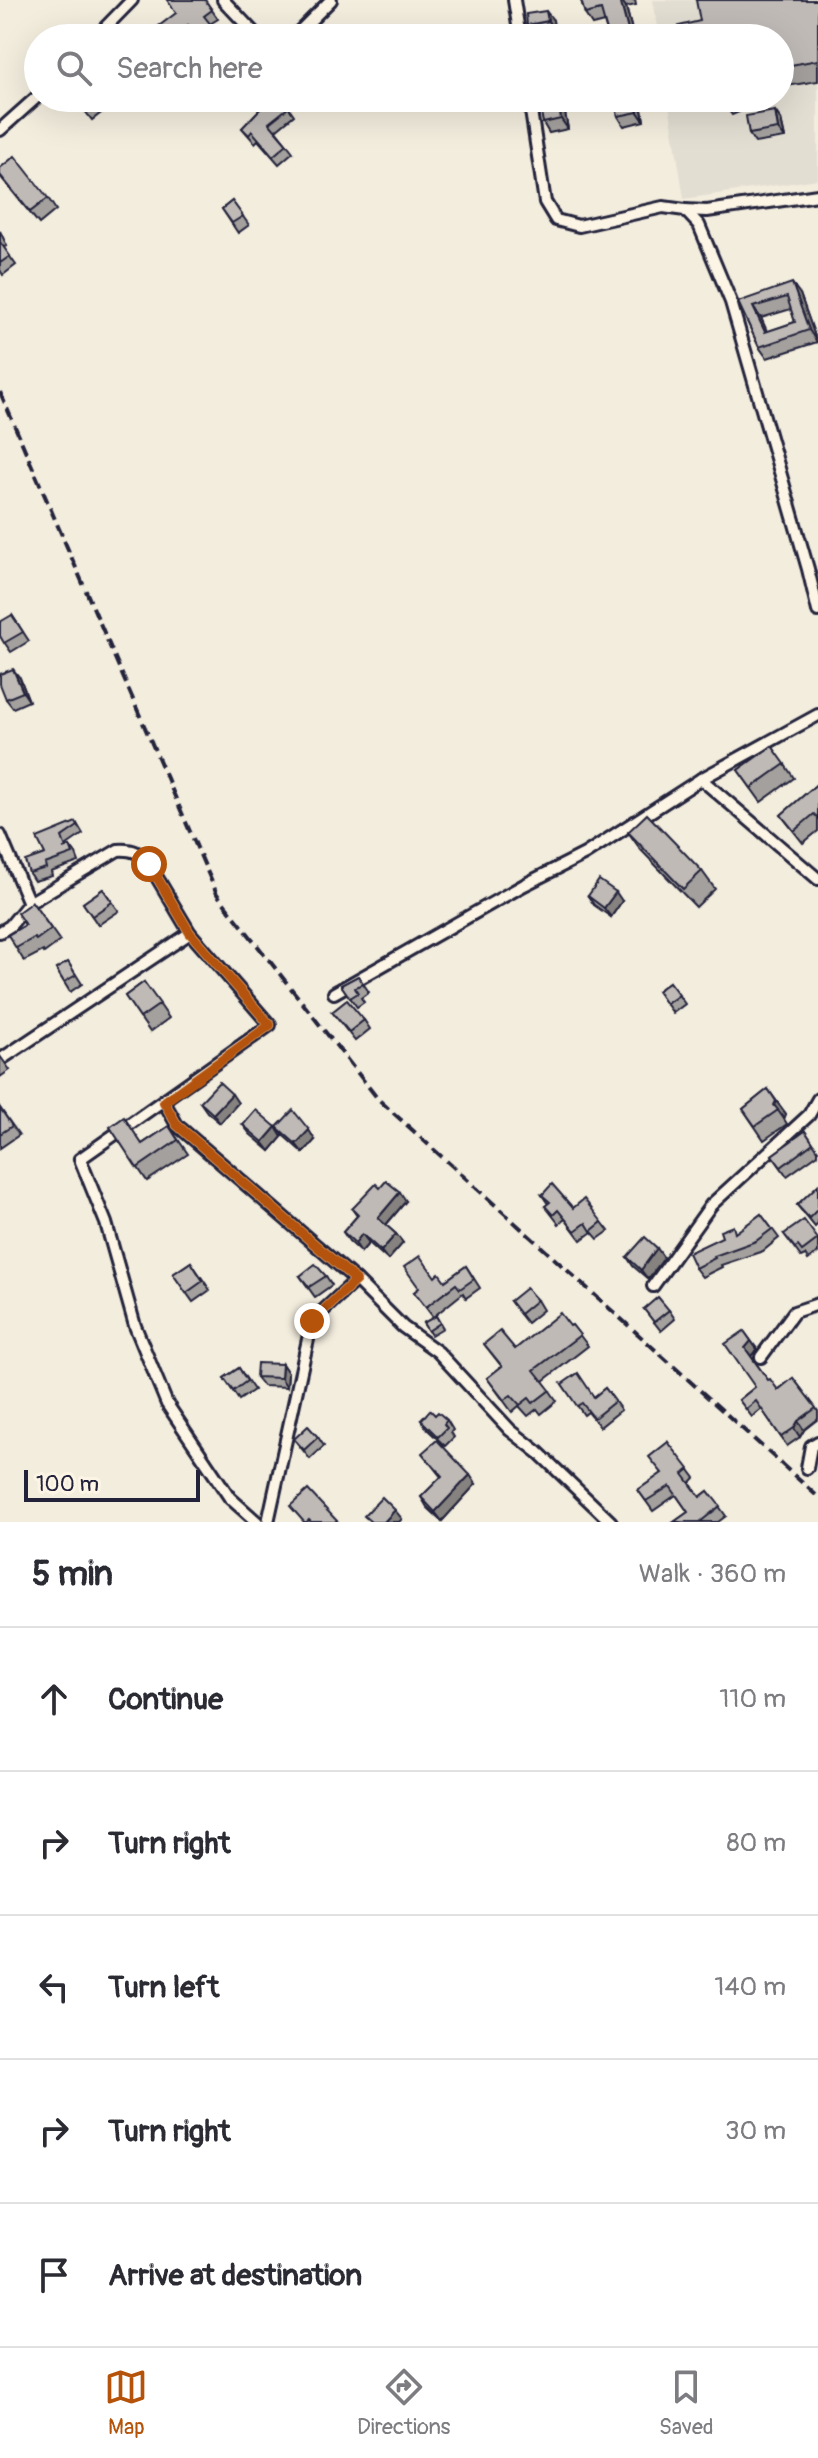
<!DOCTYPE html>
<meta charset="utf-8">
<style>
:root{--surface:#fff;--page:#f7f7f7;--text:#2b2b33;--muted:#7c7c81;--line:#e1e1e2;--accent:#b45309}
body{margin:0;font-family:Pangolin,sans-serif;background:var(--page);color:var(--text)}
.scale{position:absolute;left:24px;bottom:20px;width:176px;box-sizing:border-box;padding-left:8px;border:4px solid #22223b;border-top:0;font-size:22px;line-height:28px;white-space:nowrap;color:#22223b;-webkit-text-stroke:6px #fcf5e5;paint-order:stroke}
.stop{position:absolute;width:24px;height:24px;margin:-18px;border:6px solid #b45309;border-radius:50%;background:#fff}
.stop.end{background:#b45309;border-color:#fff;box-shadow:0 2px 8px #0008}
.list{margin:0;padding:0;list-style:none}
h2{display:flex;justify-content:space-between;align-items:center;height:104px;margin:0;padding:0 32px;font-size:34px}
h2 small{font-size:26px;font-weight:400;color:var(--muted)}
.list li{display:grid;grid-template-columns:52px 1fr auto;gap:24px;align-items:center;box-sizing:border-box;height:144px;padding:0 32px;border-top:2px solid var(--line)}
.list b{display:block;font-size:30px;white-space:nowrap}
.list em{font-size:26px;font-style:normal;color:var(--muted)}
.icon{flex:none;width:44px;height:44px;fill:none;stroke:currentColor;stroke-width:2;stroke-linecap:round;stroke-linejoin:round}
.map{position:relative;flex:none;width:818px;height:1522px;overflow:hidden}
.search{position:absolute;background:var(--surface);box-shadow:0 8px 32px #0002;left:24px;right:24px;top:24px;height:88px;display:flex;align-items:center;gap:20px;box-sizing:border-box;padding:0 28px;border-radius:44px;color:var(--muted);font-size:30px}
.sheet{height:824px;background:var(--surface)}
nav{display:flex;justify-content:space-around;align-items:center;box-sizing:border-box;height:112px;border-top:2px solid var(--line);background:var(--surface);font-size:22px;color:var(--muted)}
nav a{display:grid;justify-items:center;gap:4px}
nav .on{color:var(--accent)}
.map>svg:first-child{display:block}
.built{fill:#e3ded2}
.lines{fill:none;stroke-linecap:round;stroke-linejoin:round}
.street-casing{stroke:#22223b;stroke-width:16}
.street{stroke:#fcf5e5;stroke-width:10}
.rail{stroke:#22223b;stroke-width:4;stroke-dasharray:12 6;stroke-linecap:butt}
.wall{fill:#a4a09d;stroke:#22223b;stroke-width:2;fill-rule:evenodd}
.shaded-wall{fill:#86827f;stroke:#22223b;stroke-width:2}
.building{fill:#bfbab6;stroke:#22223b;stroke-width:2;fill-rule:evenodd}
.route{stroke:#b45309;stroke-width:10}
</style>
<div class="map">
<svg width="818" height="1522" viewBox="0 0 818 1522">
<rect width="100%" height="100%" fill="#f3edde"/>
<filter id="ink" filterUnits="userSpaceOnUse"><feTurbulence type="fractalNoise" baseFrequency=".0125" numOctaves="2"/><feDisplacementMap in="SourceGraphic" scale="16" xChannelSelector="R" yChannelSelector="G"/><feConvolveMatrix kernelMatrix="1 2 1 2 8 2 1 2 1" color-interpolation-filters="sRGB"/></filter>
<g filter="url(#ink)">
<polygon class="built" points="653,0 818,0 818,179 684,199 668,98 780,98 780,38 659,38"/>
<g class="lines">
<defs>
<g id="street">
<polyline points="223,0 259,38"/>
<polyline points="514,0 520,38"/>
<polyline points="95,38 132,0"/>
<polyline points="293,38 331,0"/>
<polyline points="529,98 545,202 556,220 579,226 663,207 685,210 699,225 731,302 808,569 818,611"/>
<polyline points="0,130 38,96"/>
<polyline points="685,210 707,211 818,195"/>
<polyline points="701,779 818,879"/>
<polyline points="0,835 29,903"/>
<path d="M0,932L10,926L29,903L118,850C133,849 139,852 149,864L190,933L270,1025L80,1159L106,1223L135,1326L167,1404L230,1498L257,1522"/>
<polyline points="334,993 524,885 585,854 701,779 818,715"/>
<polyline points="0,1060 190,933"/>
<polyline points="164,1102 177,1125 356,1280 403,1327 438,1352 510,1430 538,1452 611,1522"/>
<polyline points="653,1286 711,1205 809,1115 818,1099"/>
<polyline points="761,1357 794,1312 818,1304"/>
<polyline points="807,1468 811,1446 818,1442"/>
<polyline points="268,1522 312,1321 356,1280"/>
</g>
</defs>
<use href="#street" class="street-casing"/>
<use href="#street" class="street"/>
<polyline class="rail" points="0,392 217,894 378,1099 818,1497"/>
</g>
<g class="wall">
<polygon points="205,0 218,19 210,24 221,38 197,38 194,34 189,38 167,38 159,26"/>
<polygon points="581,0 635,0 636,5 626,7 634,38 609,38 604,22 592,25 585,14"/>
<polygon points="818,0 818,81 780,87 780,38"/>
<polygon points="553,20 554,30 534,34 527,25"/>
<polygon points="75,98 96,98 105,110 92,120"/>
<polygon points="282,98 294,115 276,130 293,152 279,164 258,140 255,143 242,128 261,108"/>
<polygon points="461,98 488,98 474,108 467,100 465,102"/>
<polygon points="614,98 640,98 644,121 624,126 618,116"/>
<polygon points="696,98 715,98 698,101"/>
<polygon points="720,98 742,98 746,109 732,115"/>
<polygon points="775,111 781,120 785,138 755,143 749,134"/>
<polygon points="565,113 568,129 549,133 543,123"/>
<polygon points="0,176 48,198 56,210 39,224"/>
<polygon points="232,201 249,225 238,233 222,209"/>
<polygon points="0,231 7,246 3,247 16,265 3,275 0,270"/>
<path d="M800,294L817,342L767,358L759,347L738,302ZM791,309L795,322L767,332L761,318Z"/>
<polygon points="12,615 29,641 11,652 0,636"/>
<polygon points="20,678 29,701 13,708 6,699"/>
<polygon points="772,746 794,778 761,802 738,770"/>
<polygon points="818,783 818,831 803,843 781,815"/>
<polygon points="76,822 83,834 67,845 68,847 70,846 76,854 79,862 51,872 52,876 34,881 29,873"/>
<polygon points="628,832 702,871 715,889 696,907 641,850"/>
<polygon points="103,889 119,911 98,925 83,903"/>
<polygon points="588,896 622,901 611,917 594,905"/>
<polygon points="32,902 60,941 44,953 43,951 24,961 16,948 25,925"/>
<polygon points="68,962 82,984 70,992 56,969"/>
<polygon points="358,976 369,992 361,998 364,1002 357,1007 341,985"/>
<polygon points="144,982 169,1018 150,1032 125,996"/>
<polygon points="669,982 685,1004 673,1013 657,991"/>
<polygon points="332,1012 364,1020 370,1029 355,1041"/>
<polygon points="0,1056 10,1070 0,1077"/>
<polygon points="768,1089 786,1114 784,1119 787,1124 764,1140 743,1109"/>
<polygon points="200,1102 238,1103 220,1123 207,1112"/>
<polygon points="0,1108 19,1135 0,1148"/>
<polygon points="243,1125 282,1137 270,1151 250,1134"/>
<polygon points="169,1126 188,1154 147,1181 110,1127 142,1144"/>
<polygon points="277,1127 315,1140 303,1153 284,1136"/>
<polygon points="805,1131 818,1150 818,1154 787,1176 772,1155"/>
<polygon points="818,1185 818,1224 815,1227 797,1205"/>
<polygon points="380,1188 406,1201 386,1225 396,1234 403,1243 388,1260 369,1243 361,1252 349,1241 343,1232 357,1216 352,1209"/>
<polygon points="542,1195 602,1222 609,1231 598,1239 592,1232 581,1240 565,1219 559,1224 545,1206 548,1204"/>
<polygon points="761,1214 779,1238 763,1251 721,1265 722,1267 702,1277 695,1268"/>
<polygon points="784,1234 818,1239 818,1253 808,1260 805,1255 801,1257"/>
<polygon points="627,1257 664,1258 648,1279 633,1266"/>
<polygon points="191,1262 210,1290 193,1302 173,1274"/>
<polygon points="466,1266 480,1288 466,1298 463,1293 433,1317 414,1292 435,1277 445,1281"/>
<polygon points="300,1276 326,1276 332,1285 315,1297"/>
<polygon points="537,1300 543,1310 527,1323 510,1301"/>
<polygon points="644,1309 669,1310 675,1319 661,1331"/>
<polygon points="436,1316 443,1328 431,1335 423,1323"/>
<polygon points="572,1325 588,1346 543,1381 557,1401 541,1414 537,1409 528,1416 519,1406 512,1412 487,1378 502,1367 484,1344 515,1349"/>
<polygon points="744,1331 757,1349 751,1356 768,1380 778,1390 793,1378 818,1411 818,1419 804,1430 800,1437 787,1446 762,1409 752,1417 739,1400 755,1387"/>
<polygon points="282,1364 288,1373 287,1387 263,1386 256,1377"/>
<polygon points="239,1368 254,1390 239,1400 224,1378"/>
<polygon points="562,1384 594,1397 605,1388 621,1410 600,1427 588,1412 584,1415"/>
<polygon points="435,1415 447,1420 453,1430 451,1432 454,1437 445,1446 427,1429 421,1420"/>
<polygon points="318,1437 324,1446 310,1459 294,1439"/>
<polygon points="668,1442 695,1478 690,1483 700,1497 708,1491 726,1516 718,1522 674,1522 688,1512 676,1495 653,1511 638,1490 661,1474"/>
<polygon points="422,1453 476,1484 442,1521 427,1507 421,1497 441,1477"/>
</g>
<g class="shaded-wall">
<polygon points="620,0 621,0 626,7 634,38 630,38"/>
<polygon points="546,11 553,20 554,30 548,21"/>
<polygon points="635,98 640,98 644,121 638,112"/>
<polygon points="558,103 565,113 568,129 561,119"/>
<polygon points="775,111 781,120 785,138 778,129"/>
<polygon points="792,283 800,294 817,342 809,330"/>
<polygon points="753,307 761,318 773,344 765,332"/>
<polygon points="13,669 20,678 29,701 23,692"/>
<polygon points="616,892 622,901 611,917 604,908"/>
<polygon points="232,1094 238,1103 220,1123 213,1114"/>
<polygon points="776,1101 786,1114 784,1119 774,1105"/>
<polygon points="276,1127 282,1137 270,1151 263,1142"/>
<polygon points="309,1130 315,1140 303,1153 296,1144"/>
<polygon points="400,1192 406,1201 384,1227 378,1218"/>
<polygon points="362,1234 369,1243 361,1252 355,1243"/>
<polygon points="396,1234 403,1243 388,1260 381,1251"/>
<polygon points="657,1248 664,1258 648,1279 641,1270"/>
<polygon points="751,1341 757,1349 751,1356 745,1348"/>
<polygon points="282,1364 288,1373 287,1387 281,1378"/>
<polygon points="798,1421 804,1430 800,1437 794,1428"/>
<polygon points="470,1475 476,1484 442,1521 435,1512"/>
<polygon points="395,1510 402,1519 399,1522 384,1522"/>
</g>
<g class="building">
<polygon points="167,0 205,0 212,10 204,16 219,35 215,38 198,38 188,25 172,38 168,38 159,26 176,13"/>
<polygon points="581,0 620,0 630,38 609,38 601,10 585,14"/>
<polygon points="696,0 818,0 818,60 780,67 780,38 677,38 676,35 681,34 679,26 700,21"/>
<polygon points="546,11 548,21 527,25 526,14"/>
<polygon points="75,98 96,98 99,101 86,111"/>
<polygon points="256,98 282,98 289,107 269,123 287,144 273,156 252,131 249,135 242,128 261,108"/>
<polygon points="614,98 635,98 638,112 618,116"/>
<polygon points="558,103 561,119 543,123 540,107"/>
<polygon points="775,111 778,129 749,134 746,116"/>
<polygon points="15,156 48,198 30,212 0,175 0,168"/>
<polygon points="232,201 243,216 232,223 222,209"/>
<polygon points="0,242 10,256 0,263"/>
<path d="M792,283L809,330L759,347L738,302ZM787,297L795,322L765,332L753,307Z"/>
<polygon points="12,615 23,632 4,643 0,636 0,622"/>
<polygon points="13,669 23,692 6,699 0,684 0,674"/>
<polygon points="772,746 785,764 751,788 738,770"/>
<polygon points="818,783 818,818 814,814 794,831 781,815"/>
<polygon points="647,814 702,871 683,889 628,832"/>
<polygon points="76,822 78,826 62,837 66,848 63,849 70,846 73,854 45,864 46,868 29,873 25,861 45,854 37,838"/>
<polygon points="599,880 616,892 604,908 588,896"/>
<polygon points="103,889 112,902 92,916 83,903"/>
<polygon points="32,902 51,929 36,940 34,938 16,948 8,935 25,925 17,913"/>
<polygon points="68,962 76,975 64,982 56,969"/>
<polygon points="358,976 363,983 355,988 358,993 350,998 341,985"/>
<polygon points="144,982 160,1004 140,1018 125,996"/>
<polygon points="669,982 679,995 666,1004 657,991"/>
<polygon points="347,1000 364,1020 349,1032 332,1012"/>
<polygon points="219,1082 232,1094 213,1114 200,1102"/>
<polygon points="768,1089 776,1101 774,1105 778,1110 755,1126 743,1109"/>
<polygon points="0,1108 12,1126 0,1134"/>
<polygon points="256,1110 276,1127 263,1142 243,1125"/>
<polygon points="293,1110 309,1130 296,1144 277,1127"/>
<polygon points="124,1117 142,1144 169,1126 178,1140 137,1168 110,1127"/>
<polygon points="805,1131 813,1143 781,1167 772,1155"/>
<polygon points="386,1181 400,1192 378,1218 396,1234 381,1251 362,1234 355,1243 343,1232 358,1215 352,1209 376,1184 380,1188"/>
<polygon points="552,1184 573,1208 584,1199 602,1222 591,1231 586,1223 575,1231 558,1210 553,1215 545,1206 550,1202 542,1195"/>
<polygon points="818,1185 818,1209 809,1218 797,1205"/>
<polygon points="761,1214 772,1229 756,1241 714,1256 715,1258 695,1268 688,1253 722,1237 720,1231 733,1226 735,1233"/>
<polygon points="804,1220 818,1239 802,1251 798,1246 795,1248 784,1234"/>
<polygon points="645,1237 657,1248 641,1270 627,1257"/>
<polygon points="420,1256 435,1277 439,1273 445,1281 466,1266 474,1279 460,1289 456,1284 426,1307 414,1292 419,1288 404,1267"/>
<polygon points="191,1262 203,1281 186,1293 173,1274"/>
<polygon points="315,1264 326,1276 309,1287 300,1276"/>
<polygon points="526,1288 537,1300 520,1314 510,1301"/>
<polygon points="658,1297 669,1310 654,1322 644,1309"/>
<polygon points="560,1313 570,1326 572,1325 580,1335 534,1370 550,1390 533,1403 529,1398 520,1405 511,1395 504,1400 487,1378 502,1366 484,1344 500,1331 515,1349"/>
<polygon points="436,1316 440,1323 428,1331 423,1323"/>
<polygon points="744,1331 751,1341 745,1348 768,1380 770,1379 778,1390 793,1378 816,1408 798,1421 794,1428 781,1437 756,1401 746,1409 739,1400 755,1387 725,1344"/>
<polygon points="257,1363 282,1364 281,1378 256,1377"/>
<polygon points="239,1368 247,1381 233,1391 224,1378"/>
<polygon points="578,1373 594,1397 605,1388 615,1401 594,1418 582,1403 577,1406 562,1384"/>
<polygon points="430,1410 435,1415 438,1412 447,1420 444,1424 447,1428 438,1437 421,1420"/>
<polygon points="308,1426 318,1437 304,1450 294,1439"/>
<polygon points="437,1440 470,1475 435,1512 421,1497 442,1476 422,1453"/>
<polygon points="668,1442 689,1469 683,1474 700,1497 708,1491 720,1506 700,1522 674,1522 688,1512 670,1486 646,1501 638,1490 662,1473 649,1457"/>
<polygon points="308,1490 338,1522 311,1522 309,1520 307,1522 304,1522 290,1506"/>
<polygon points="382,1497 395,1510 384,1522 371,1522 364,1516"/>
</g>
</g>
<g class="lines" filter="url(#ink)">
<polyline class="route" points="149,864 190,933 270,1025 164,1102 177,1125 356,1280 312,1321"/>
</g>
</svg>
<div class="scale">100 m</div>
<div class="stop" style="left:149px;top:864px"></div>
<div class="stop end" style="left:312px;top:1321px"></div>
<div class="search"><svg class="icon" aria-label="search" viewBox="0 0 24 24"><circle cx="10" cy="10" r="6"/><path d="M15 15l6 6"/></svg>Search here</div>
</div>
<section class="sheet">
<h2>5 min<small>Walk · 360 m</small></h2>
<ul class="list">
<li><svg class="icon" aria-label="ahead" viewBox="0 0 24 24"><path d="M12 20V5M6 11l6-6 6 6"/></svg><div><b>Continue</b></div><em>110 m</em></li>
<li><svg class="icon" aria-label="right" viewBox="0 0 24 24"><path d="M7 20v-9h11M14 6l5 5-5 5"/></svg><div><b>Turn right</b></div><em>80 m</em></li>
<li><svg class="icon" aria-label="left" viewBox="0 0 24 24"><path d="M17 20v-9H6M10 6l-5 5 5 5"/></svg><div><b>Turn left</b></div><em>140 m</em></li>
<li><svg class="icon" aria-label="right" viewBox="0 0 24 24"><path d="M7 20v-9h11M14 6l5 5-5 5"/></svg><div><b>Turn right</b></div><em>30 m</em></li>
<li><svg class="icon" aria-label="arrive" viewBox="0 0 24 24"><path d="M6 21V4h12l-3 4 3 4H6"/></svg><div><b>Arrive at destination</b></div></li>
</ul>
</section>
<nav>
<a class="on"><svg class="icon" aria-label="map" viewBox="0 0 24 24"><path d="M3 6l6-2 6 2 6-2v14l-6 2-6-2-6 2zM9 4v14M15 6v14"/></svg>Map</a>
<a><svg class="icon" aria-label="directions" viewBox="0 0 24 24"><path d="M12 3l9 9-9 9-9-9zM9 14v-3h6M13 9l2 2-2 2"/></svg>Directions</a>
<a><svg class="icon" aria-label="saved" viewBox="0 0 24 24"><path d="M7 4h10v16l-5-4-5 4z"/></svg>Saved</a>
</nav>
